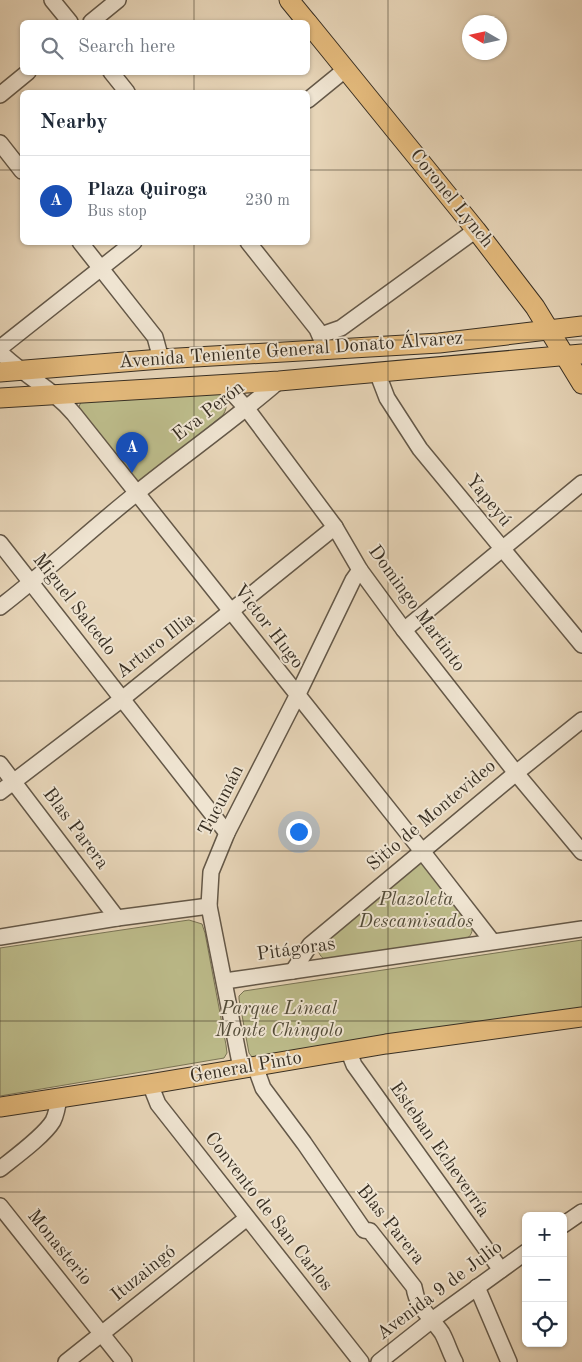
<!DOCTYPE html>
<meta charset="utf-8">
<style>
:root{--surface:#fff;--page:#f6f6f7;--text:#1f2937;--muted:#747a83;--line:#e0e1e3;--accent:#1a73e8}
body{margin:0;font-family:"Old Standard TT",serif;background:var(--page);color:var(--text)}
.controls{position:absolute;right:15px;bottom:15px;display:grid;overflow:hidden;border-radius:8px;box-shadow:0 1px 4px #0004}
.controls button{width:45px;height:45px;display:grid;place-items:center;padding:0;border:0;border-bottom:1px solid var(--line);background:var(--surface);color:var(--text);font:25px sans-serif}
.compass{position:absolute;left:462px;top:15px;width:45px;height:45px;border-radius:50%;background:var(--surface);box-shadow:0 1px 4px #0004;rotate:279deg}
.you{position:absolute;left:298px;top:831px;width:18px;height:18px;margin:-12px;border:4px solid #fff;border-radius:50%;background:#1a73e8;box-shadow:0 0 0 8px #1a73e833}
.badge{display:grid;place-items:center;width:32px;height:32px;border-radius:50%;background:var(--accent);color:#fff;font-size:16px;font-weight:700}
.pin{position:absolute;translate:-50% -41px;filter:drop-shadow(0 1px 2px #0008)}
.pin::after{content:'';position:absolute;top:26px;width:18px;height:15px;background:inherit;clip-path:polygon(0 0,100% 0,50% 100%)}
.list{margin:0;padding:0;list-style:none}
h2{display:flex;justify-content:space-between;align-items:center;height:65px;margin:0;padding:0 20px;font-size:21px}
h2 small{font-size:16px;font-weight:400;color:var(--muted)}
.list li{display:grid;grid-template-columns:32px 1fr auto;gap:15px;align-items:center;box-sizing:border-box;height:90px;padding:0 20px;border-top:1px solid var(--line)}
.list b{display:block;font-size:19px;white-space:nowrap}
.list p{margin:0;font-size:16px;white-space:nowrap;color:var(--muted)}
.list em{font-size:16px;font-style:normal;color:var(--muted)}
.icon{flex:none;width:28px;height:28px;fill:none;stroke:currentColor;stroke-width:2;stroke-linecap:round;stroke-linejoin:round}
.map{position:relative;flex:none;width:582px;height:1362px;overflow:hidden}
.search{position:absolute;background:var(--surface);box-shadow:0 1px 4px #0004;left:20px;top:20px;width:290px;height:55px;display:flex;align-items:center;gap:12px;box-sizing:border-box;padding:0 18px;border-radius:8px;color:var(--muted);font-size:19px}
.panel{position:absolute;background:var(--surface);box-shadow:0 1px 4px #0004;left:20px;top:90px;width:290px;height:155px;border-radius:8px}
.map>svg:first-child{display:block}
.green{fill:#bcbb8a;stroke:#7a7556}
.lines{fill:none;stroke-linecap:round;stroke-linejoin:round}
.minor-casing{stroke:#645848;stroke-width:18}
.major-casing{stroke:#382f23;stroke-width:21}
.minor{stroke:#efe4d1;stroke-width:15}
.major{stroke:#e4ba7c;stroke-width:19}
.grid{fill:none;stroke:#382f23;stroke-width:1;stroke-opacity:0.55}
.labels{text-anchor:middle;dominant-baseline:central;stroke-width:4;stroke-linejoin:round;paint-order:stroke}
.street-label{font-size:19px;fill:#382f23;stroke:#efe4d1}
.park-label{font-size:19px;font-style:italic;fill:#524b38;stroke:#efe4d1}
</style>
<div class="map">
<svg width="582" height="1362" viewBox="0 0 582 1362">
<rect width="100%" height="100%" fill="#e7d5b8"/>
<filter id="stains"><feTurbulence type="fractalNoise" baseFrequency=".004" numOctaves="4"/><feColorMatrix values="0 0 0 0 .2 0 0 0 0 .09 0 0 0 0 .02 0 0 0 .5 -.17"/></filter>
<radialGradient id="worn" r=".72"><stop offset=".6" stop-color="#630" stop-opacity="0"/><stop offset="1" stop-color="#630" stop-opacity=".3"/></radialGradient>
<g class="green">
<path d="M218,391C226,398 229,406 223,415L142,481H135L78,409L81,402Z"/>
<path d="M421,860L472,923C473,932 472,936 463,941L325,960C319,955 317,951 318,944Z"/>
<polygon points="189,920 202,924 205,933 226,1045 227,1053 224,1058 0,1096 0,948"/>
<polygon points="582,940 582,1009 258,1058 252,1057 249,1053 239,999 239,996 244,991"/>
</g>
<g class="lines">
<defs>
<g id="minor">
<polyline points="52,0 70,22"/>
<polyline points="91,22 118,0"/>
<polyline points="111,72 127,92"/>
<polyline points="0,95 28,72"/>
<polyline points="308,100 346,69"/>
<polyline points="0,143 22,171"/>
<polyline points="80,242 155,337 161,359"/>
<polyline points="248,242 317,329 323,343"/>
<polyline points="321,335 341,328 476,230"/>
<polyline points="0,348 134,242"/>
<path d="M0,352C23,375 53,389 74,414L422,851L492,941"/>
<polyline points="377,372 387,398 420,449 582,645"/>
<polyline points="225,385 247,409 335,527 360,570 404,630 516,773 582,852"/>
<polyline points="0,543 227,833"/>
<path d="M0,607C47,571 91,529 138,492C185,454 234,420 279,381"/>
<polyline points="404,630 582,483"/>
<polyline points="0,764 117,918"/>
<polyline points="0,792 122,699 335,527"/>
<polyline points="0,937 117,918 209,906"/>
<polyline points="293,971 310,945 516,773 582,720"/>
<polyline points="225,981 582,929"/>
<polyline points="348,1050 354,1065 501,1270"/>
<path d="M255,1066L263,1088L304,1143L364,1230L370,1231L414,1287C417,1308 430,1316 442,1333C447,1342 450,1353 455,1362"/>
<polyline points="241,1068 209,906 211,872 227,833 297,696 353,580 360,570"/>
<polyline points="150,1084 158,1104 361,1362"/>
<path d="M0,1169C15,1157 44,1136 53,1121C57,1113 58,1105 59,1097"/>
<polyline points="0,1206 124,1362"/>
<polyline points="563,1225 582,1212"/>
<polyline points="477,1287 509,1362"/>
<polyline points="66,1362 247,1218"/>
<polyline points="379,1362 432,1320 526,1252"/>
</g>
<g id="major">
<polyline points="289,0 307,22"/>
<polyline points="308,23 476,230 535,307 582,384"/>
<polyline points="0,372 161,359 439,343 582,326"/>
<polyline points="0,398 279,381 582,354"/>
<polyline points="0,1107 150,1084 386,1044 582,1017"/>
</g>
</defs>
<use href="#minor" class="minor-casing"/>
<use href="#major" class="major-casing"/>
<use href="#minor" class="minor"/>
<use href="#major" class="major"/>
</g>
<path class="grid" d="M194,0V22M388,0V1362M194,72V92M0,170H22M308,170H582M194,242V1362M0,340H582M0,511H582M0,681H582M0,851H582M0,1021H582M0,1192H582"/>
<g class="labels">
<g class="street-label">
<text transform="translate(451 199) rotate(51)">Coronel Lynch</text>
<text transform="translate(291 351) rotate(-4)">Avenida Teniente General Donato Álvarez</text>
<text transform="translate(209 412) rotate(-38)">Eva Perón</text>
<text transform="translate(488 501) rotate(51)">Yapeyú</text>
<text transform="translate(74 605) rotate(52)">Miguel Salcedo</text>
<text transform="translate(416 609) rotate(54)">Domingo Martinto</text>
<text transform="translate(268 627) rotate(52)">Victor Hugo</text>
<text transform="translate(156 646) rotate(-38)">Arturo Illia</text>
<text transform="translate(222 801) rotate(-63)">Tucumán</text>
<text transform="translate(432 816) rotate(-40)">Sitio de Montevideo</text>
<text transform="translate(75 829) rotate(53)">Blas Parera</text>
<text transform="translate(296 950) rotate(-8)">Pitágoras</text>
<text transform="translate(246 1068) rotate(-10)">General Pinto</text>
<text transform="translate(439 1150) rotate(55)">Esteban Echeverría</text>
<text transform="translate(268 1212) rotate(52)">Convento de San Carlos</text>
<text transform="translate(390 1225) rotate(51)">Blas Parera</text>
<text transform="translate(59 1248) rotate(51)">Monasterio</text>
<text transform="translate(144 1274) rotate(-39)">Ituzaingó</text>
<text transform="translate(440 1291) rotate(-37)">Avenida 9 de Julio</text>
</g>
<g class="park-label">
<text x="416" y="900">Plazoleta<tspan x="416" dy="22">Descamisados</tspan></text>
<text x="279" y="1009">Parque Lineal<tspan x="279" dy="22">Monte Chingolo</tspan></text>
</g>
</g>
<rect width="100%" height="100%" filter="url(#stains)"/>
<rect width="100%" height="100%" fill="url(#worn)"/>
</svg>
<div class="controls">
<button>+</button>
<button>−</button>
<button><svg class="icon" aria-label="locate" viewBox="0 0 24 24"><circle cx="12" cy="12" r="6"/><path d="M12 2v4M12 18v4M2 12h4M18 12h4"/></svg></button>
</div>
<svg class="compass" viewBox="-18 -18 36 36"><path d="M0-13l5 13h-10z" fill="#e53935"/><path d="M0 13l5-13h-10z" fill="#747a83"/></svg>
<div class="you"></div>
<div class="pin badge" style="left:132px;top:473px;background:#1a4fb4">A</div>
<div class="search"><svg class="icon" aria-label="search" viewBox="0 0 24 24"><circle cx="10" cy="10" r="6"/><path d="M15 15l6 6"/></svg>Search here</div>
<section class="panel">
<h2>Nearby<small></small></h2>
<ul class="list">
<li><span class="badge" style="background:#1a4fb4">A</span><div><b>Plaza Quiroga</b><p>Bus stop</p></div><em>230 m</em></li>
</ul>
</section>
</div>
